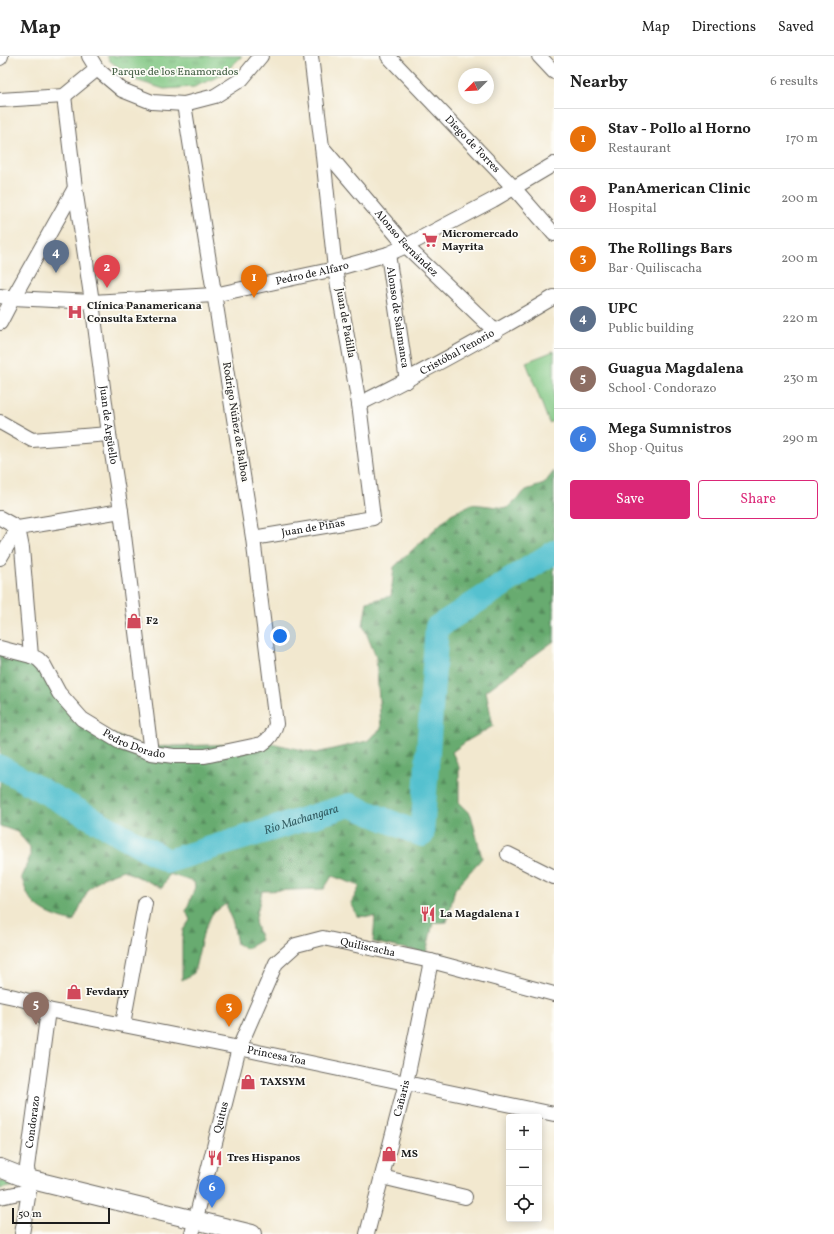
<!DOCTYPE html>
<meta charset="utf-8">
<style>
:root{--surface:#fff;--page:#f2f2f2;--text:#222;--muted:#767676;--line:#e0e0e0;--accent:#db2777}
body{margin:0;font-family:Vollkorn,serif;background:var(--page);color:var(--text)}
.controls{position:absolute;right:12px;bottom:12px;display:grid;overflow:hidden;border-radius:4px;box-shadow:0 2px 10px #0003}
.controls button{width:36px;height:36px;display:grid;place-items:center;padding:0;border:0;border-bottom:1px solid var(--line);background:var(--surface);color:var(--text);font:20px sans-serif}
.compass{position:absolute;left:458px;top:12px;width:36px;height:36px;border-radius:50%;background:var(--surface);box-shadow:0 2px 10px #0003;rotate:246deg}
.scale{position:absolute;left:12px;bottom:10px;width:98px;box-sizing:border-box;padding-left:4px;border:2px solid #1c1c1c;border-top:0;font-size:11px;line-height:14px;white-space:nowrap;color:#1c1c1c;-webkit-text-stroke:3px #fdfcf7;paint-order:stroke}
.you{position:absolute;left:280px;top:580px;width:14px;height:14px;margin:-10px;border:3px solid #fff;border-radius:50%;background:#1a73e8;box-shadow:0 0 0 6px #1a73e833}
.badge{display:grid;place-items:center;width:26px;height:26px;border-radius:50%;background:var(--accent);color:#fff;font-size:13px;font-weight:700}
.pin{position:absolute;translate:-50% -33px;filter:drop-shadow(0 1px 2px #0008)}
.pin::after{content:'';position:absolute;top:21px;width:14px;height:12px;background:inherit;clip-path:polygon(0 0,100% 0,50% 100%)}
.list{margin:0;padding:0;list-style:none}
h2{display:flex;justify-content:space-between;align-items:center;height:52px;margin:0;padding:0 16px;font-size:17px}
h2 small{font-size:13px;font-weight:400;color:var(--muted)}
.list li{display:grid;grid-template-columns:26px 1fr auto;gap:12px;align-items:center;box-sizing:border-box;height:60px;padding:0 16px;border-top:1px solid var(--line)}
.list b{display:block;font-size:15px;white-space:nowrap}
.list p{margin:0;font-size:13px;white-space:nowrap;color:var(--muted)}
.list em{font-size:13px;font-style:normal;color:var(--muted)}
.actions{display:flex;gap:8px;padding:12px 16px}
.actions a{flex:1;padding:9px 0;border:1px solid var(--accent);border-radius:4px;text-align:center;font-size:14px;color:var(--accent)}
.actions .main{background:var(--accent);color:#fff}
.icon{flex:none;width:22px;height:22px;fill:none;stroke:currentColor;stroke-width:2;stroke-linecap:round;stroke-linejoin:round}
.map{position:relative;flex:none;width:554px;height:1178px;overflow:hidden}
header{display:flex;align-items:center;gap:24px;box-sizing:border-box;height:56px;padding:0 20px;background:var(--surface);border-bottom:1px solid var(--line)}
header strong{font-size:19px}
nav{display:flex;gap:22px;margin-inline-start:auto;font-size:14px}
main{display:flex}
aside{flex:1;background:var(--surface)}
.map>svg:first-child{display:block}
.grass{fill:#80c682;stroke:#4e714f}
.forest{fill:url(#forest-firs);stroke:#426446}
.park{fill:url(#park-tufts);stroke:#4e714f}
.lines{fill:none;stroke-linecap:round;stroke-linejoin:round}
.river{stroke:#55c1cf;stroke-width:24}
.minor-casing{stroke:#67635b;stroke-width:16}
.tertiary-casing{stroke:#67635b;stroke-width:20}
.minor{stroke:#fff;stroke-width:14}
.tertiary{stroke:#fff;stroke-width:18}
.labels{text-anchor:middle;dominant-baseline:central;stroke-width:3.5;stroke-linejoin:round;paint-order:stroke}
.park-label{font-size:11px;fill:#446045;stroke:#fdfcf7}
.street-label{font-size:11px;fill:#1c1c1c;stroke:#fdfcf7}
.poi-label{font-size:11px;font-weight:bold;fill:#1c1c1c;stroke:#fdfcf7;text-anchor:start}
.water-label{font-size:12px;font-style:italic;fill:#335e64;stroke:#fdfcf7}
</style>
<header>
<strong>Map</strong>
<nav><a>Map</a><a>Directions</a><a>Saved</a></nav>
</header>
<main>
<div class="map">
<svg width="554" height="1178" viewBox="0 0 554 1178">
<defs>
<pattern id="forest-firs" width="22" height="20" patternUnits="userSpaceOnUse"><rect width="22" height="20" fill="#68ab70"/><path d="M5 1l3.5 6h-7zM16 11l3.5 6h-7z" fill="#558a5b"/></pattern>
<pattern id="park-tufts" width="24" height="20" patternUnits="userSpaceOnUse"><rect width="24" height="20" fill="#80c682"/><path d="M3 7l-1-3M5 7V3M7 7l1-3M15 17l-1-3M17 17v-4M19 17l1-3" fill="none" stroke="#68a06a"/></pattern>
</defs>
<rect width="100%" height="100%" fill="#fdfcf7"/>
<filter id="ink" filterUnits="userSpaceOnUse"><feTurbulence type="fractalNoise" baseFrequency=".025" numOctaves="2"/><feDisplacementMap in="SourceGraphic" scale="8" xChannelSelector="R" yChannelSelector="G"/><feConvolveMatrix kernelMatrix="1 2 1 2 8 2 1 2 1" color-interpolation-filters="sRGB"/></filter>
<filter id="wash" filterUnits="userSpaceOnUse"><feTurbulence type="fractalNoise" baseFrequency=".012" numOctaves="4" result="noise"/><feDisplacementMap in="SourceGraphic" scale="16" xChannelSelector="R" yChannelSelector="G"/><feGaussianBlur stdDeviation="0.9" result="paint"/><feColorMatrix in="noise" values="0 0 0 0 0 0 0 0 0 0 0 0 0 0 0 0 0 1.4 0 .05"/><feComposite in="paint" operator="in"/></filter>
<g filter="url(#wash)">
<rect width="100%" height="100%" fill="#f2e8cf"/>
<polygon class="grass" points="554,295 554,365 549,367 526,306"/>
<path class="forest" d="M554,415V585L486,635L493,670L467,685L452,696L459,711V747L471,759L482,802L455,833L447,866L433,867L426,897L373,886L375,861L357,860L351,847L360,830L332,820L324,833L262,835L255,866L261,884L246,893L237,888L233,867L227,853V847L212,858L203,878L194,917L182,924V883L183,874L190,864L186,855L195,831L194,826L169,818L162,832L123,814L102,822L88,834L73,866C56,861 37,856 28,839C25,834 24,827 21,821L30,801V791L17,776L0,770V593L24,598L85,667L145,691L271,687L316,697L367,685L381,673L376,601L363,569L367,546L391,540L394,511L451,458L472,448L507,452L526,434L544,428Z"/>
<g class="park">
<polygon points="107,0 242,0 222,19 194,31 164,33 135,24 110,5"/>
<polygon points="0,1124 15,1130 0,1133"/>
</g>
<g class="lines">
<path class="river" id="s1" d="M0,711L168,805L350,749L422,779L437,571L554,496"/>
</g>
</g>
<g filter="url(#ink)">
<g class="lines">
<defs>
<g id="minor">
<polyline points="89,0 97,13 122,34 152,46 184,48 215,40 242,23 261,0"/>
<path id="s2" d="M388,0L514,132L554,178"/>
<polyline points="539,0 554,16"/>
<polyline points="0,2 1,0"/>
<path id="s3" d="M64,40L75,132L92,246L109,378L121,455L151,697"/>
<polyline points="0,44 64,40 97,13"/>
<path id="s4" d="M322,91L406,190L496,276"/>
<path id="s5" d="M388,198L407,325"/>
<path id="s6" d="M0,240L13,242L92,246L214,239L335,213L388,198L406,190L493,144L554,108"/>
<polyline points="0,267 13,242 75,132"/>
<path id="s7" d="M359,348C426,315 490,279 554,241"/>
<polyline points="0,366 32,384 109,378"/>
<polyline points="0,462 18,472 121,455"/>
<polyline points="18,472 22,492 31,600"/>
<path id="s8" d="M253,482L373,462L359,348L335,213L322,91L311,0"/>
<polyline points="0,502 18,472"/>
<path id="s9" d="M0,592L31,600L38,603L44,609L59,637L82,663L120,686L151,697L174,700H205L262,688C270,683 274,677 276,668L253,482L184,48"/>
<polyline points="508,798 554,821"/>
<path id="s10" d="M0,938C17,941 33,945 48,954L239,992L554,1058"/>
<polyline points="123,968 145,847"/>
<polyline points="382,1121 465,1141"/>
<polyline points="0,1141 29,1135"/>
<path id="s11" d="M22,1178L29,1135L27,1111L48,954"/>
<path id="s12" d="M192,1178L239,992L276,907L296,889L323,882L431,905L554,938"/>
<path id="s13" d="M367,1178L406,1027L431,905"/>
</g>
<polyline id="tertiary" points="0,1112 28,1123 252,1178"/>
</defs>
<use href="#minor" class="minor-casing"/>
<use href="#tertiary" class="tertiary-casing"/>
<use href="#minor" class="minor"/>
<use href="#tertiary" class="tertiary"/>
</g>
</g>
<defs>
<symbol id="supermarket-bare" viewBox="-9 -9 18 18"><path d="M-6-5.5h2.5l.6 2H6L4.5 2H-2.5L-4.4-4H-6ZM-1.5 3.2a1.3 1.3 0 1 0 .1 0ZM3 3.2a1.3 1.3 0 1 0 .1 0Z" fill="#d1495b" stroke="#fdfcf7" stroke-width="2.5" paint-order="stroke"/></symbol>
<symbol id="hospital-bare" viewBox="-9 -9 18 18"><path d="M-5-5h3v3.5h4V-5h3V5h-3V1.5h-4V5h-3Z" fill="#d1495b" stroke="#fdfcf7" stroke-width="2.5" paint-order="stroke"/></symbol>
<symbol id="shop-bare" viewBox="-9 -9 18 18"><path d="M-5-2.5h2.3a2.7 3.5 0 0 1 5.4 0H5L5.5 6h-11ZM-1.5-2.5h3a1.5 2.3 0 0 0-3 0Z" fill="#d1495b" stroke="#fdfcf7" stroke-width="2.5" paint-order="stroke"/></symbol>
<symbol id="restaurant-bare" viewBox="-9 -9 18 18"><path d="M-5-6h1v4h1v-4h1v4h1v-4h1v5L-1.5 .5V6h-2V.5L-5-1ZM5-6V6H3V1.5H1.5Q1.5-4 5-6Z" fill="#d1495b" stroke="#fdfcf7" stroke-width="2.5" paint-order="stroke"/></symbol>
</defs>
<g fill-rule="evenodd">
<use href="#supermarket-bare" x="419" y="173" width="22" height="22"/>
<use href="#hospital-bare" x="64" y="245" width="22" height="22"/>
<use href="#shop-bare" x="123" y="554" width="22" height="22"/>
<use href="#restaurant-bare" x="417" y="847" width="22" height="22"/>
<use href="#shop-bare" x="63" y="925" width="22" height="22"/>
<use href="#shop-bare" x="237" y="1015" width="22" height="22"/>
<use href="#shop-bare" x="378" y="1087" width="22" height="22"/>
<use href="#restaurant-bare" x="204" y="1091" width="22" height="22"/>
</g>
<g class="labels">
<g class="park-label">
<text x="175" y="16">Parque de los Enamorados</text>
</g>
<g class="street-label">
<text stroke="none"><textPath href="#s2" startOffset="122">Diego de Torres</textPath></text>
<text stroke="none"><textPath href="#s4" startOffset="128">Alonso Fernández</textPath></text>
<text stroke="none"><textPath href="#s6" startOffset="315">Pedro de Alfaro</textPath></text>
<text stroke="none"><textPath href="#s5" startOffset="64">Alonso de Salamanca</textPath></text>
<text transform="translate(345 267) rotate(80)">Juan de Padilla</text>
<text stroke="none"><textPath href="#s7" startOffset="111">Cristóbal Tenorio</textPath></text>
<text transform="translate(235 366) rotate(81)">Rodrigo Núñez de Balboa</text>
<text stroke="none"><textPath href="#s3" startOffset="332">Juan de Argüello</textPath></text>
<text stroke="none"><textPath href="#s8" startOffset="61">Juan de Piñas</textPath></text>
<text stroke="none"><textPath href="#s9" startOffset="173">Pedro Dorado</textPath></text>
<text stroke="none"><textPath href="#s12" startOffset="385">Quiliscacha</textPath></text>
<text stroke="none"><textPath href="#s10" startOffset="284">Princesa Toa</textPath></text>
<text stroke="none"><textPath href="#s13" startOffset="140">Cañaris</textPath></text>
<text stroke="none"><textPath href="#s12" startOffset="120">Quitus</textPath></text>
<text stroke="none"><textPath href="#s11" startOffset="113">Condorazo</textPath></text>
</g>
<g class="poi-label">
<text x="442" y="178">Micromercado<tspan x="442" dy="13">Mayrita</tspan></text>
<text x="87" y="250">Clínica Panamericana<tspan x="87" dy="13">Consulta Externa</tspan></text>
<text x="146" y="565">F2</text>
<text x="440" y="858">La Magdalena 1</text>
<text x="86" y="936">Fevdany</text>
<text x="260" y="1026">TAXSYM</text>
<text x="401" y="1098">MS</text>
<text x="227" y="1102">Tres Hispanos</text>
</g>
<g class="water-label">
<text stroke="none"><textPath href="#s1" startOffset="332">Rio Machangara</textPath></text>
</g>
</g>
</svg>
<div class="controls">
<button>+</button>
<button>−</button>
<button><svg class="icon" aria-label="locate" viewBox="0 0 24 24"><circle cx="12" cy="12" r="6"/><path d="M12 2v4M12 18v4M2 12h4M18 12h4"/></svg></button>
</div>
<svg class="compass" viewBox="-18 -18 36 36"><path d="M0-13l5 13h-10z" fill="#e53935"/><path d="M0 13l5-13h-10z" fill="#767676"/></svg>
<div class="scale">50 m</div>
<div class="you"></div>
<div class="pin badge" style="left:254px;top:242px;background:#e8710a">1</div>
<div class="pin badge" style="left:107px;top:232px;background:#e0444e">2</div>
<div class="pin badge" style="left:229px;top:971px;background:#e8710a">3</div>
<div class="pin badge" style="left:56px;top:217px;background:#5c6f8a">4</div>
<div class="pin badge" style="left:36px;top:969px;background:#8d6e63">5</div>
<div class="pin badge" style="left:212px;top:1152px;background:#3f7fe0">6</div>
</div>
<aside>
<h2>Nearby<small>6 results</small></h2>
<ul class="list">
<li><span class="badge" style="background:#e8710a">1</span><div><b>Stav - Pollo al Horno</b><p>Restaurant</p></div><em>170 m</em></li>
<li><span class="badge" style="background:#e0444e">2</span><div><b>PanAmerican Clinic</b><p>Hospital</p></div><em>200 m</em></li>
<li><span class="badge" style="background:#e8710a">3</span><div><b>The Rollings Bars</b><p>Bar · Quiliscacha</p></div><em>200 m</em></li>
<li><span class="badge" style="background:#5c6f8a">4</span><div><b>UPC</b><p>Public building</p></div><em>220 m</em></li>
<li><span class="badge" style="background:#8d6e63">5</span><div><b>Guagua Magdalena</b><p>School · Condorazo</p></div><em>230 m</em></li>
<li><span class="badge" style="background:#3f7fe0">6</span><div><b>Mega Sumnistros</b><p>Shop · Quitus</p></div><em>290 m</em></li>
</ul>
<div class="actions"><a class="main">Save</a><a>Share</a></div>
</aside>
</main>
